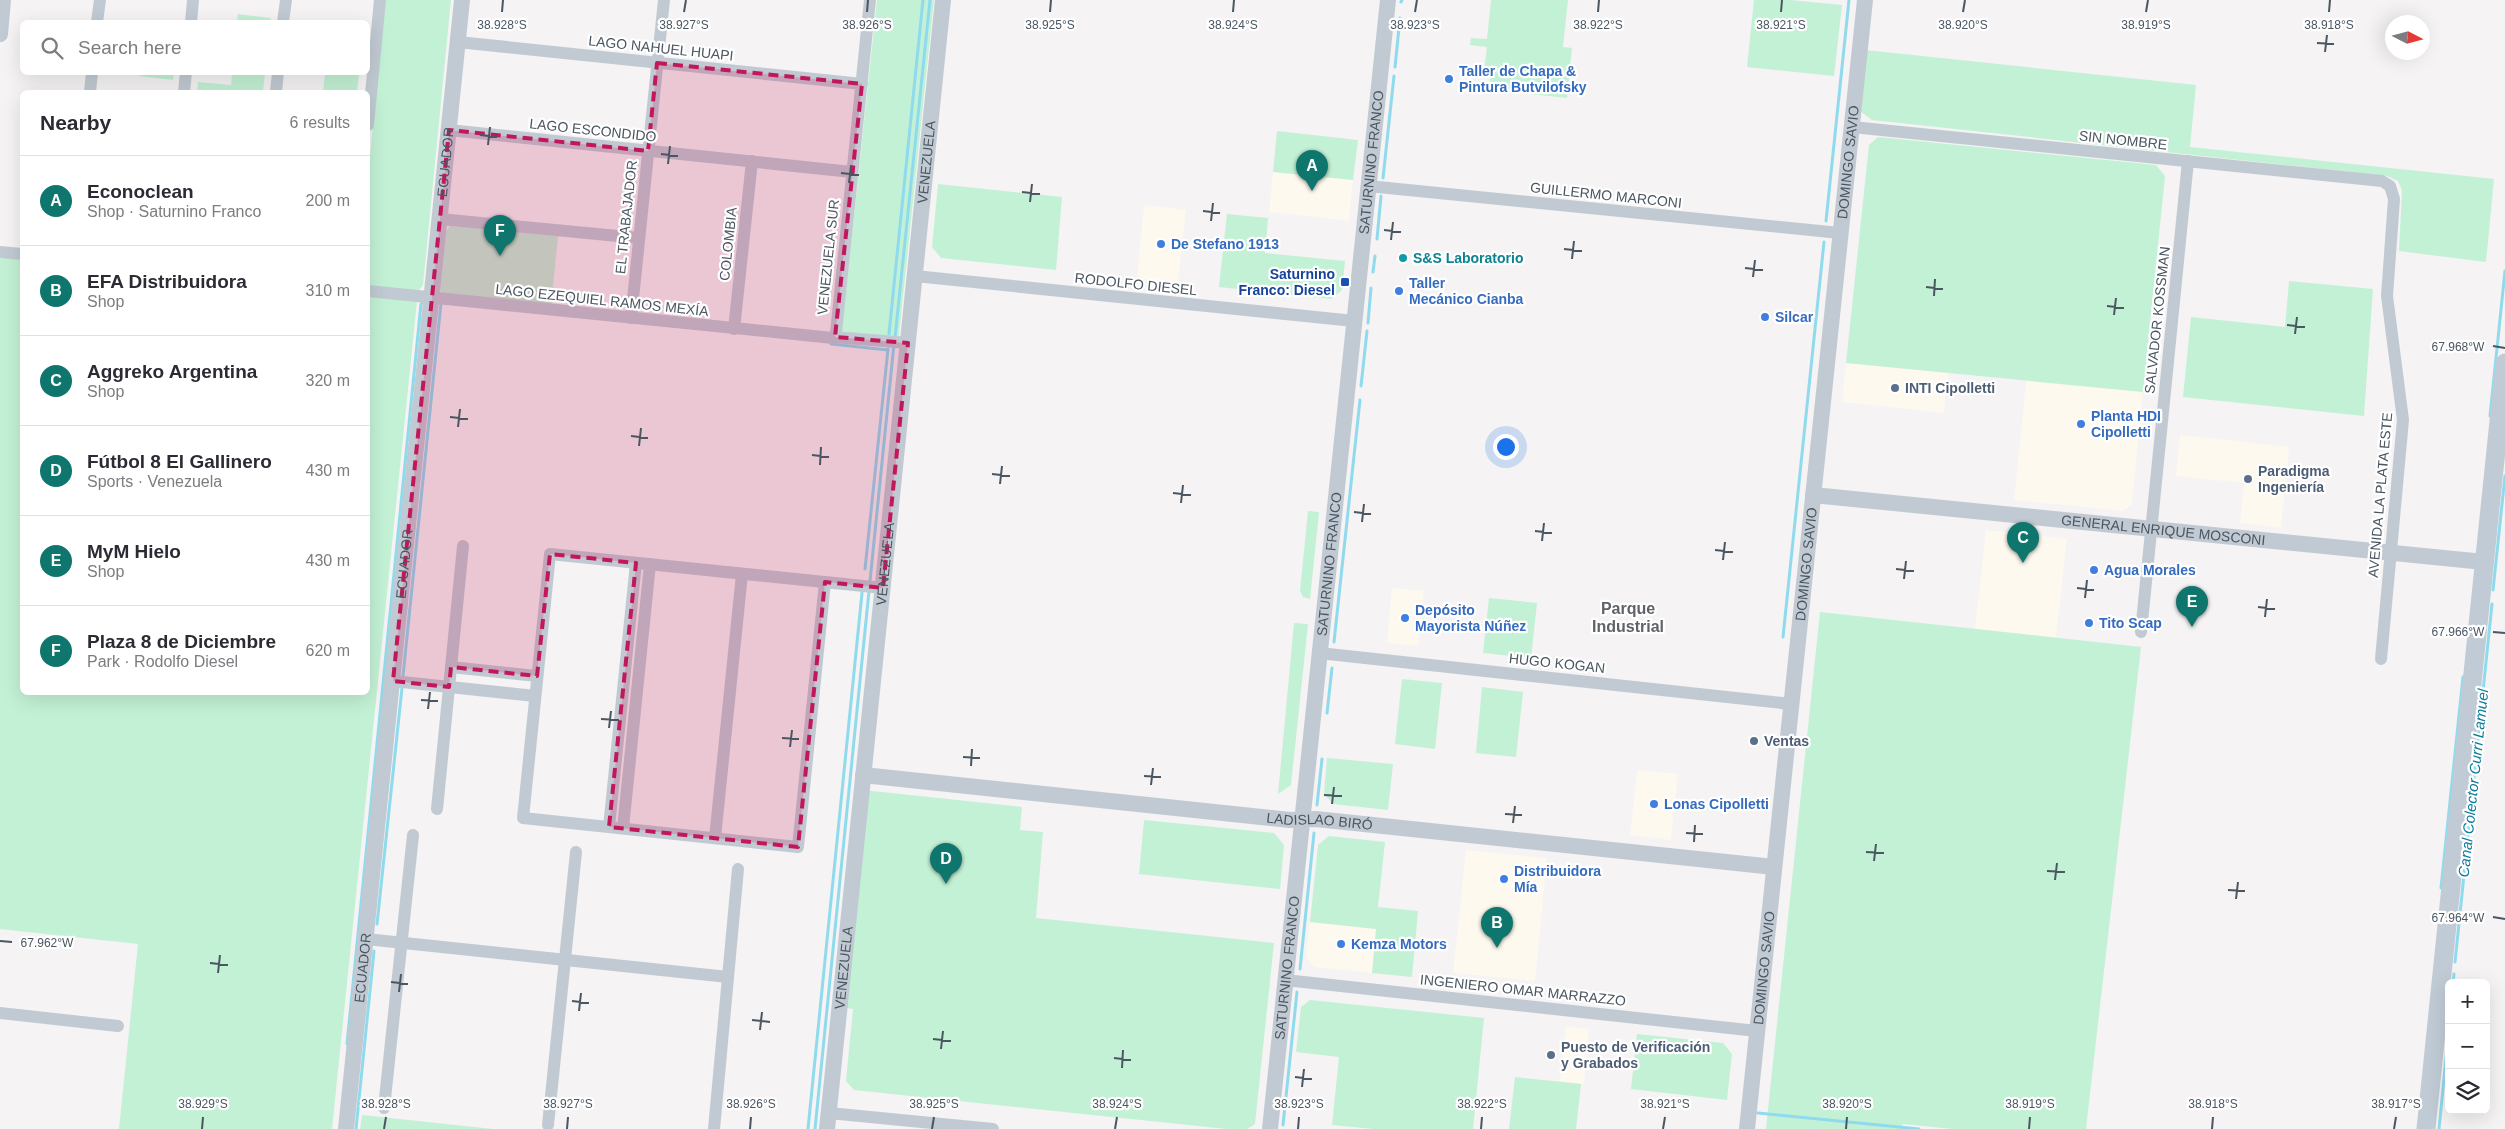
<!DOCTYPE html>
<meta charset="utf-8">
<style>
:root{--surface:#fff;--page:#f2f2f3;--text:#2b2b33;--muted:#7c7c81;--line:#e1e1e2;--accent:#0f766e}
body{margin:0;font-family:Arial,sans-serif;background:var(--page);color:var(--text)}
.controls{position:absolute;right:15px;bottom:15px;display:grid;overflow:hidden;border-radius:8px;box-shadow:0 5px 20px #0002}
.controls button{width:45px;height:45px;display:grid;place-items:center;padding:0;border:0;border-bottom:1px solid var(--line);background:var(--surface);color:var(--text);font:25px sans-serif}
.compass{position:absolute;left:2385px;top:15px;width:45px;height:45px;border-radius:50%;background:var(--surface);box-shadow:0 5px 20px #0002;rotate:96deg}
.you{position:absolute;left:1505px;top:446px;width:18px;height:18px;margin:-12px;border:4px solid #fff;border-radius:50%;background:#1a73e8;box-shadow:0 0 0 8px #1a73e833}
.badge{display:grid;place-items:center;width:32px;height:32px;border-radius:50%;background:var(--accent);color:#fff;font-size:16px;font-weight:700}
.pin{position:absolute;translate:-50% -41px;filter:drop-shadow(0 1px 2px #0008)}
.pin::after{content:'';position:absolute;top:26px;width:18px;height:15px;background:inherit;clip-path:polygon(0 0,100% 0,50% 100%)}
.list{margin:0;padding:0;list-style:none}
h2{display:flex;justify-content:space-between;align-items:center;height:65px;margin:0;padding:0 20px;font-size:21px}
h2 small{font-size:16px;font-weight:400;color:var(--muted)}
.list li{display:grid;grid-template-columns:32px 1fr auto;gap:15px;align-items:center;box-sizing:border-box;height:90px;padding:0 20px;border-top:1px solid var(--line)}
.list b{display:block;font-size:19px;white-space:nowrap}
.list p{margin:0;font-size:16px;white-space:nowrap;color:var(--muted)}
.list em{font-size:16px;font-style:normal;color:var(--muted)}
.icon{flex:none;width:28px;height:28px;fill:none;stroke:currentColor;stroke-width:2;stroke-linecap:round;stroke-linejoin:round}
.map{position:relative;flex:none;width:2505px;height:1129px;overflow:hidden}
.search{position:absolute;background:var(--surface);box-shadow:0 5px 20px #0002;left:20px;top:20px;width:350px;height:55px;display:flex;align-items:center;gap:12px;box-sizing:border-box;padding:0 18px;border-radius:8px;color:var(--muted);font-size:19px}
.panel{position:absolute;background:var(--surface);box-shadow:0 5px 20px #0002;left:20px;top:90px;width:350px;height:605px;border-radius:8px}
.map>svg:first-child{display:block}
.commercial{fill:#fdf9ef}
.green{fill:#c3f1d5}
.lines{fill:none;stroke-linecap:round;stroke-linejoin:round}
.stream{stroke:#90daee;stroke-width:3}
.minor{stroke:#c1cad2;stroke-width:12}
.tertiary{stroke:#c1cad2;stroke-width:16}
.secondary{stroke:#c1cbd6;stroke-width:19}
.marked{fill:#c2185b;fill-opacity:0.2;stroke:#c2185b;stroke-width:4;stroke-dasharray:10 6;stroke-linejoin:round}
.ticks{fill:none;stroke:#4a5661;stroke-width:2}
.shop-dot{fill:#3f7fe0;stroke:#fff;stroke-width:2}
.culture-dot{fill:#0f9aa8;stroke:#fff;stroke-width:2}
.transit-dot{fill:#1a4fb4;stroke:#fff;stroke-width:2}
.service-dot{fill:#5c6f8a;stroke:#fff;stroke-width:2}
.labels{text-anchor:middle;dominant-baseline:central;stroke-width:4.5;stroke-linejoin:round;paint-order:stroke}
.street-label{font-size:14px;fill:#4a5661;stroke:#fff}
.shop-label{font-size:14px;font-weight:bold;fill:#366cbe;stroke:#fff;text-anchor:start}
.culture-label{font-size:14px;font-weight:bold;fill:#0d838f;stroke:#fff;text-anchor:start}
.transit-label{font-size:14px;font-weight:bold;fill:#164399;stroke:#fff;text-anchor:end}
.service-label{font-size:14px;font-weight:bold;fill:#4e5e75;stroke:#fff;text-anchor:start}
.water-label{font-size:15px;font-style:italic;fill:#0c7c9b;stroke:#fff}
.quarter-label{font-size:16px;font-weight:bold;fill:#5f6368;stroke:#fff}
.ticks-label{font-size:12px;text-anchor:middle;fill:#4a5661;stroke:#fff;stroke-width:4.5;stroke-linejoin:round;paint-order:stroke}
</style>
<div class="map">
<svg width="2505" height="1129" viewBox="0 0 2505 1129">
<rect width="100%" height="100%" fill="#f5f3f3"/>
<g class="commercial">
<polygon points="1273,172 1353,180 1349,221 1269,212"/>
<polygon points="1144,205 1186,210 1178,283 1137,278"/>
<polygon points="1846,363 1948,373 1944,413 1842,402"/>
<polygon points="2026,381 2143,392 2132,504 2123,511 2014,500"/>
<polygon points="2180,435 2289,447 2281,528 2240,523 2244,483 2176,476"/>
<polygon points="1986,530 2067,539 2056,638 1975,629"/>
<polygon points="1392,588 1424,591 1418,646 1387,643"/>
<polygon points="1637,770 1678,774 1671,840 1630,835"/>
<polygon points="1466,850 1547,858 1535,981 1453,973"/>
<polygon points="1310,922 1376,929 1372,973 1314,967 1306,958"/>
<polygon points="1566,1026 1589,1029 1584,1084 1560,1081"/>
</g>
<g class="green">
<polygon points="385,0 451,0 423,285 418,291 368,286 368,177"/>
<polygon points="877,0 934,0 898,345 841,339"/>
<polygon points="1491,0 1568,0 1563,47 1572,48 1567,98 1494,90 1494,85 1490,82 1490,72 1484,71 1487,47 1470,45 1471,38 1487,39"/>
<polygon points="1754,0 1790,0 1842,5 1834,76 1747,67"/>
<polygon points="238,14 271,18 271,22 237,22"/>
<polygon points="1865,50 2196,85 2190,147 2494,179 2486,262 2399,251 2402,190 2398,181 2387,176 1872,120 1860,111"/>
<polygon points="140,73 140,72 174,73 173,80 139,76"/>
<polygon points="232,73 265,73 263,92 197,92 198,82 231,85"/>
<polygon points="325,73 359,73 357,92 323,92"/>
<polygon points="1277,131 1358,140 1353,180 1273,172"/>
<polygon points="1878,137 2156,165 2165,176 2143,392 1846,363 1869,145"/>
<polygon points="938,184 1062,197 1056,270 941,258 932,247"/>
<polygon points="1227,214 1268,218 1265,253 1345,261 1342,290 1331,299 1219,287"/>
<polygon points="450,226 558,236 551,307 442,294 440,290 446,231"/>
<polygon points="0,257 22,260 22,692 368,692 368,296 417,301 332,1129 119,1129 138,944 0,929"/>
<polygon points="2289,281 2373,289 2364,416 2183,397 2191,317 2285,327"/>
<polygon points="1308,511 1319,512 1310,599 1303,597 1300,591"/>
<polygon points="1489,598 1537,603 1531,658 1483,653"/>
<polygon points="1820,612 2141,647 2086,1129 1953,1129 1903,1124 1902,1129 1766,1129"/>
<polygon points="1294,623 1308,624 1291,785 1278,794"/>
<polygon points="1402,679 1442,683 1435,749 1395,744"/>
<polygon points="1482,687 1523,692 1516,757 1476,753"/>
<polygon points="1327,758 1393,764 1388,810 1333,804 1324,794"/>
<polygon points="863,790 1022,807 1020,830 1043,832 1036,918 1274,943 1255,1124 1247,1129 1227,1129 854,1090 846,1081 853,1009 841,1007"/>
<polygon points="1144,820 1274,833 1284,845 1280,889 1139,874"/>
<polygon points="1329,836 1385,842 1378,907 1418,911 1412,977 1372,973 1376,929 1310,922 1318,845"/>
<polygon points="1310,1000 1484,1018 1473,1129 1374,1129 1332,1125 1339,1057 1296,1052 1301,1007"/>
<polygon points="1637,1034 1723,1043 1732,1054 1727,1100 1631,1089"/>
<polygon points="1515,1077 1581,1084 1576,1129 1509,1129"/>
<polygon points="362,1115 493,1129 360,1129"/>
</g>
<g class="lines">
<g class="stream">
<polyline points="1401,2 1402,0"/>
<polyline points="1395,67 1400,18"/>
<polyline points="1383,178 1394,76"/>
<polyline points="1826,221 1849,0"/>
<polyline points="1377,239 1381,196"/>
<polyline points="1373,272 1375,256"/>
<polyline points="1368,323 1371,288"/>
<polyline points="889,334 923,0"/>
<polyline points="895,338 930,0"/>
<polyline points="831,344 888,350"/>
<polyline points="1361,386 1367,331"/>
<polyline points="2490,416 2505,271"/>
<polyline points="865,569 888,349"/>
<polyline points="870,581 894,344"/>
<polyline points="2493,590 2505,476"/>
<polyline points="1783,637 1824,242"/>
<polyline points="1334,642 1360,400"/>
<polyline points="403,676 441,303"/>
<polyline points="1327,713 1332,668"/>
<polyline points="1317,805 1322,759"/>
<polyline points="2441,888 2463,677"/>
<polyline points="377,924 402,688"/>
<polyline points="2455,962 2492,604"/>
<polyline points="1300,969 1314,833"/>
<polyline points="2453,983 2454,974"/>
<polyline points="347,1044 421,304 424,301"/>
<polyline points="1758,1113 1919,1129"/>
<polyline points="1283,1125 1297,992"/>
<polyline points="356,1129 374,951"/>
<polyline points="808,1129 862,593"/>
<polyline points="815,1129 869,591"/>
<polyline points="2439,1129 2449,1028"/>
</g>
<g class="minor">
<polyline points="97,22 100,0"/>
<polyline points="191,22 193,0"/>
<polyline points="283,22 286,0"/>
<polyline points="458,42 862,84"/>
<polyline points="90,92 92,72"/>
<polyline points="184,92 186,72"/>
<polyline points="276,92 278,72"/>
<polyline points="368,125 380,0"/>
<polyline points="1852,127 2382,181 2390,186 2394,199 2387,296 2403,420 2381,659"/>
<polyline points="449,130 852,172"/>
<polyline points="1368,186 1840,233"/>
<polyline points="440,219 639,238"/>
<polyline points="0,252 22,254"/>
<polyline points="915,276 1354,321"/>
<polyline points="368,291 833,338 836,333 870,0"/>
<polyline points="631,318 664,0"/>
<polyline points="734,329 752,161"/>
<polyline points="834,337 908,343"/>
<polyline points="825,582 798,847 523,818 550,554 883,588"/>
<polyline points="2141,632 2188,161"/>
<polyline points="1319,653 1791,704"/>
<polyline points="451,667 537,676"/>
<polyline points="393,681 535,696"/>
<polyline points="437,809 463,546"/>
<polyline points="609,827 636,563"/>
<polyline points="623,828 650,564"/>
<polyline points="715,838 742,574"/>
<polyline points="366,939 728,977"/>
<polyline points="1285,980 1757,1031"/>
<polyline points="0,1013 118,1026"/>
<polyline points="384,1108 413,835"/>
<polyline points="829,1113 993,1129"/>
<polyline points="548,1125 576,852"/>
<polyline points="714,1129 738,869"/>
</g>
<g class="tertiary">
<polyline points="0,34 3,0"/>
<path id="s1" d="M1813,495L2484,562"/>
<path id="s2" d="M863,775L1290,820L1316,819L1774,867"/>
<path id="s3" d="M346,1129L462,0"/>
<path id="s4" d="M827,1129L943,0"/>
<path id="s5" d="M1270,1129L1388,0"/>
<path id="s6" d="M1747,1129L1865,0"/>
</g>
<polyline class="secondary" points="2426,1129 2505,363"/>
</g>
<path class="marked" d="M657,63L862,84L835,337L908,343L883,588L825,582L798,847L609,827L636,563L550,554L537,676L451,667L449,687L393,681L449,130L648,151Z"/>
<path class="ticks" d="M502,12L503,0M684,12L686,0M867,12L868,0M1050,12L1051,0M1233,12L1234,0M1415,12L1417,0M1598,12L1599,0M1781,12L1782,0M1963,12L1965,0M2146,12L2148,0M2329,12L2330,0M2317,43L2334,44M2325,52L2327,35M480,135L497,137M488,145L490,127M661,154L678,156M668,164L670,146M841,173L859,175M849,183L851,165M1022,192L1040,194M1030,202L1032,184M1203,211L1220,213M1211,221L1213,203M1384,230L1401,232M1391,240L1393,222M1564,249L1582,251M1572,259L1574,241M1745,268L1763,270M1753,277L1755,260M1926,287L1943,289M1934,296L1935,279M2107,306L2124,308M2114,315L2116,298M2287,325L2305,327M2295,334L2297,317M2493,346L2505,348M450,417L468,419M458,427L460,409M631,436L648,438M639,446L641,428M812,455L829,457M820,465L821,447M992,474L1010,476M1000,484L1002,466M1173,493L1191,495M1181,503L1183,485M1354,512L1371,514M1362,522L1364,504M1535,531L1552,533M1542,541L1544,523M1715,550L1733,552M1723,560L1725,542M1896,569L1914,571M1904,579L1906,561M2077,588L2094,590M2085,598L2087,580M2258,607L2275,609M2265,617L2267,599M2493,632L2505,633M421,700L438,701M428,709L430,692M601,719L619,720M609,728L611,711M782,738L799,739M790,747L792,730M963,757L980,758M971,766L972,749M1144,776L1161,777M1151,785L1153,768M1324,795L1342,796M1332,804L1334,787M1505,814L1522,815M1513,823L1515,806M1686,833L1703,834M1694,842L1695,825M1866,852L1884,853M1874,861L1876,844M2047,871L2065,872M2055,880L2057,863M2228,890L2245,891M2236,899L2238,882M2493,917L2505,919M0,941L12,942M210,963L228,965M218,973L220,955M391,982L408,984M399,992L401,974M572,1001L589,1003M579,1011L581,993M752,1020L770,1022M760,1030L762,1012M933,1039L951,1041M941,1049L943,1031M1114,1058L1131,1060M1122,1068L1123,1050M1295,1077L1312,1079M1302,1087L1304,1069M202,1129L203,1117M384,1129L386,1117M567,1129L568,1117M750,1129L751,1117M932,1129L934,1117M1115,1129L1117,1117M1298,1129L1299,1117M1481,1129L1482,1117M1663,1129L1665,1117M1846,1129L1847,1117M2029,1129L2030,1117M2212,1129L2213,1117M2394,1129L2396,1117"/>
<g class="shop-dot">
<circle cx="1449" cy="79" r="5"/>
<circle cx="1161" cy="244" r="5"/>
<circle cx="1399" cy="291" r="5"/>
<circle cx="1765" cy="317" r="5"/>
<circle cx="2081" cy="424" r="5"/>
<circle cx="2094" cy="570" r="5"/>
<circle cx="1405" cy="618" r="5"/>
<circle cx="2089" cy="623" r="5"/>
<circle cx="1654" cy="804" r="5"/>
<circle cx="1504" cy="879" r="5"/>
<circle cx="1341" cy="944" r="5"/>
</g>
<circle class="culture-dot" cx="1403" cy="258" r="5"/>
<rect class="transit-dot" x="1340" y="277" width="10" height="10" rx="2.5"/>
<g class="service-dot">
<circle cx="1895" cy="388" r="5"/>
<circle cx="2248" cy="479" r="5"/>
<circle cx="1754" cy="741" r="5"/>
<circle cx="1551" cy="1055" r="5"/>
</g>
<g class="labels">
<g class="street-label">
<text transform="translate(661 48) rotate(6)">LAGO NAHUEL HUAPI</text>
<text transform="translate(593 130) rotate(6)">LAGO ESCONDIDO</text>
<text transform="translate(2123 140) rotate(6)">SIN NOMBRE</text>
<text stroke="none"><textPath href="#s3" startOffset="972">ECUADOR</textPath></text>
<text stroke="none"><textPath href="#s4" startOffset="972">VENEZUELA</textPath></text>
<text stroke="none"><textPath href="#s5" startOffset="972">SATURNINO FRANCO</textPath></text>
<text stroke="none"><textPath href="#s6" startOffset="972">DOMINGO SAVIO</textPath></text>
<text transform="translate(1606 195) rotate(6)">GUILLERMO MARCONI</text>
<text transform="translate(626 217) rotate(-84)">EL TRABAJADOR</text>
<text transform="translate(728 244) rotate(-84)">COLOMBIA</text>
<text transform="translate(828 257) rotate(-84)">VENEZUELA SUR</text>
<text transform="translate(1136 284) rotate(6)">RODOLFO DIESEL</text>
<text transform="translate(602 300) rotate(6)">LAGO EZEQUIEL RAMOS MEXÍA</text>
<text transform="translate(2157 320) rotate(-84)">SALVADOR KOSSMAN</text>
<text transform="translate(2380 495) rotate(-85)">AVENIDA LA PLATA ESTE</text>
<text stroke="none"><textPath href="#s1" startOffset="352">GENERAL ENRIQUE MOSCONI</textPath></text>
<text stroke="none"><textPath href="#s4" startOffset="568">VENEZUELA</textPath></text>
<text stroke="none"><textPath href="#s6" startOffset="568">DOMINGO SAVIO</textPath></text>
<text stroke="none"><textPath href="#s3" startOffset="568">ECUADOR</textPath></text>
<text stroke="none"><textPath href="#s5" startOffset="568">SATURNINO FRANCO</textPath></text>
<text transform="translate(1557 663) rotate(6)">HUGO KOGAN</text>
<text stroke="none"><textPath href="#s2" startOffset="459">LADISLAO BIRÓ</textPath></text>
<text stroke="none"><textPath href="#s3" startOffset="162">ECUADOR</textPath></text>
<text stroke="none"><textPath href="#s4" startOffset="162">VENEZUELA</textPath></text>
<text stroke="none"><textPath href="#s5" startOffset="162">SATURNINO FRANCO</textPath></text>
<text stroke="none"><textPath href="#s6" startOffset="162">DOMINGO SAVIO</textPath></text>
<text transform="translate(1523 990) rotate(6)">INGENIERO OMAR MARRAZZO</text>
</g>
<g class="shop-label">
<text x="1459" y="71">Taller de Chapa &amp;<tspan x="1459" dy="16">Pintura Butvilofsky</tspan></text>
<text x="1171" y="244">De Stefano 1913</text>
<text x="1409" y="283">Taller<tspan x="1409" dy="16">Mecánico Cianba</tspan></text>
<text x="1775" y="317">Silcar</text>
<text x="2091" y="416">Planta HDI<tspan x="2091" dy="16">Cipolletti</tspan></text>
<text x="2104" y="570">Agua Morales</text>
<text x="1415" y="610">Depósito<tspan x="1415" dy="16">Mayorista Núñez</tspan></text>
<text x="2099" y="623">Tito Scap</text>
<text x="1664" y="804">Lonas Cipolletti</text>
<text x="1514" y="871">Distribuidora<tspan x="1514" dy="16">Mía</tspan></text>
<text x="1351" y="944">Kemza Motors</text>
</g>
<g class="culture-label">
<text x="1413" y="258">S&amp;S Laboratorio</text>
</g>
<g class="transit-label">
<text x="1335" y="274">Saturnino<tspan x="1335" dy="16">Franco: Diesel</tspan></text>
</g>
<g class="service-label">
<text x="1905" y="388">INTI Cipolletti</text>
<text x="2258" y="471">Paradigma<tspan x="2258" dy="16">Ingeniería</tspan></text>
<text x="1764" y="741">Ventas</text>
<text x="1561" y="1047">Puesto de Verificación<tspan x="1561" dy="16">y Grabados</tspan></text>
</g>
<g class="water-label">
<text transform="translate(2473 783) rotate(-84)">Canal Colector Curri Lamuel</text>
</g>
<g class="quarter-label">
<text x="1628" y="608">Parque<tspan x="1628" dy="18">Industrial</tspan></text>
</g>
</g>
<g class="ticks-label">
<text x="502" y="29">38.928°S</text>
<text x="684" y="29">38.927°S</text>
<text x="867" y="29">38.926°S</text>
<text x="1050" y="29">38.925°S</text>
<text x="1233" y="29">38.924°S</text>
<text x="1415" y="29">38.923°S</text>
<text x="1598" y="29">38.922°S</text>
<text x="1781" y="29">38.921°S</text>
<text x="1963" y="29">38.920°S</text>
<text x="2146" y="29">38.919°S</text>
<text x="2329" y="29">38.918°S</text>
<text x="2458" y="351">67.968°W</text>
<text x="2458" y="636">67.966°W</text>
<text x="2458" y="922">67.964°W</text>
<text x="47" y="947">67.962°W</text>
<text x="203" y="1108">38.929°S</text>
<text x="386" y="1108">38.928°S</text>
<text x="568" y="1108">38.927°S</text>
<text x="751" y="1108">38.926°S</text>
<text x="934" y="1108">38.925°S</text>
<text x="1117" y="1108">38.924°S</text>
<text x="1299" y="1108">38.923°S</text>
<text x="1482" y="1108">38.922°S</text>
<text x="1665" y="1108">38.921°S</text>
<text x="1847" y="1108">38.920°S</text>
<text x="2030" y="1108">38.919°S</text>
<text x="2213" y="1108">38.918°S</text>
<text x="2396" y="1108">38.917°S</text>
</g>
</svg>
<div class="controls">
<button>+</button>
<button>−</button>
<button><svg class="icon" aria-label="layers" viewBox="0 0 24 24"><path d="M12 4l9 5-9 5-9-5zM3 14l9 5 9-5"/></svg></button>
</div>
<svg class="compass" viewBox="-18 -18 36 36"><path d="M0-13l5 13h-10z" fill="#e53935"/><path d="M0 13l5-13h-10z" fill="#7c7c81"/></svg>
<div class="you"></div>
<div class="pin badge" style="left:1312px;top:191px">A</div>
<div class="pin badge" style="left:1497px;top:948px">B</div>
<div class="pin badge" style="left:2023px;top:563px">C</div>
<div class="pin badge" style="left:946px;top:884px">D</div>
<div class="pin badge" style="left:2192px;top:627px">E</div>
<div class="pin badge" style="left:500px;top:256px">F</div>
<div class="search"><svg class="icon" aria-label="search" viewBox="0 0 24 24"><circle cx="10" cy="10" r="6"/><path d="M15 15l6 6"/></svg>Search here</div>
<section class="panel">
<h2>Nearby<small>6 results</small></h2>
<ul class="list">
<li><span class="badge">A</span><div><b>Econoclean</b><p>Shop · Saturnino Franco</p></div><em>200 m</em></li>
<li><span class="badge">B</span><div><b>EFA Distribuidora</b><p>Shop</p></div><em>310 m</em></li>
<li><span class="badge">C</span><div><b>Aggreko Argentina</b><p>Shop</p></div><em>320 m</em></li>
<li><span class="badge">D</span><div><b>Fútbol 8 El Gallinero</b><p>Sports · Venezuela</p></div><em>430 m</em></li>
<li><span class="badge">E</span><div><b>MyM Hielo</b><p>Shop</p></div><em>430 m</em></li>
<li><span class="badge">F</span><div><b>Plaza 8 de Diciembre</b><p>Park · Rodolfo Diesel</p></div><em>620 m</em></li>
</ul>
</section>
</div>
